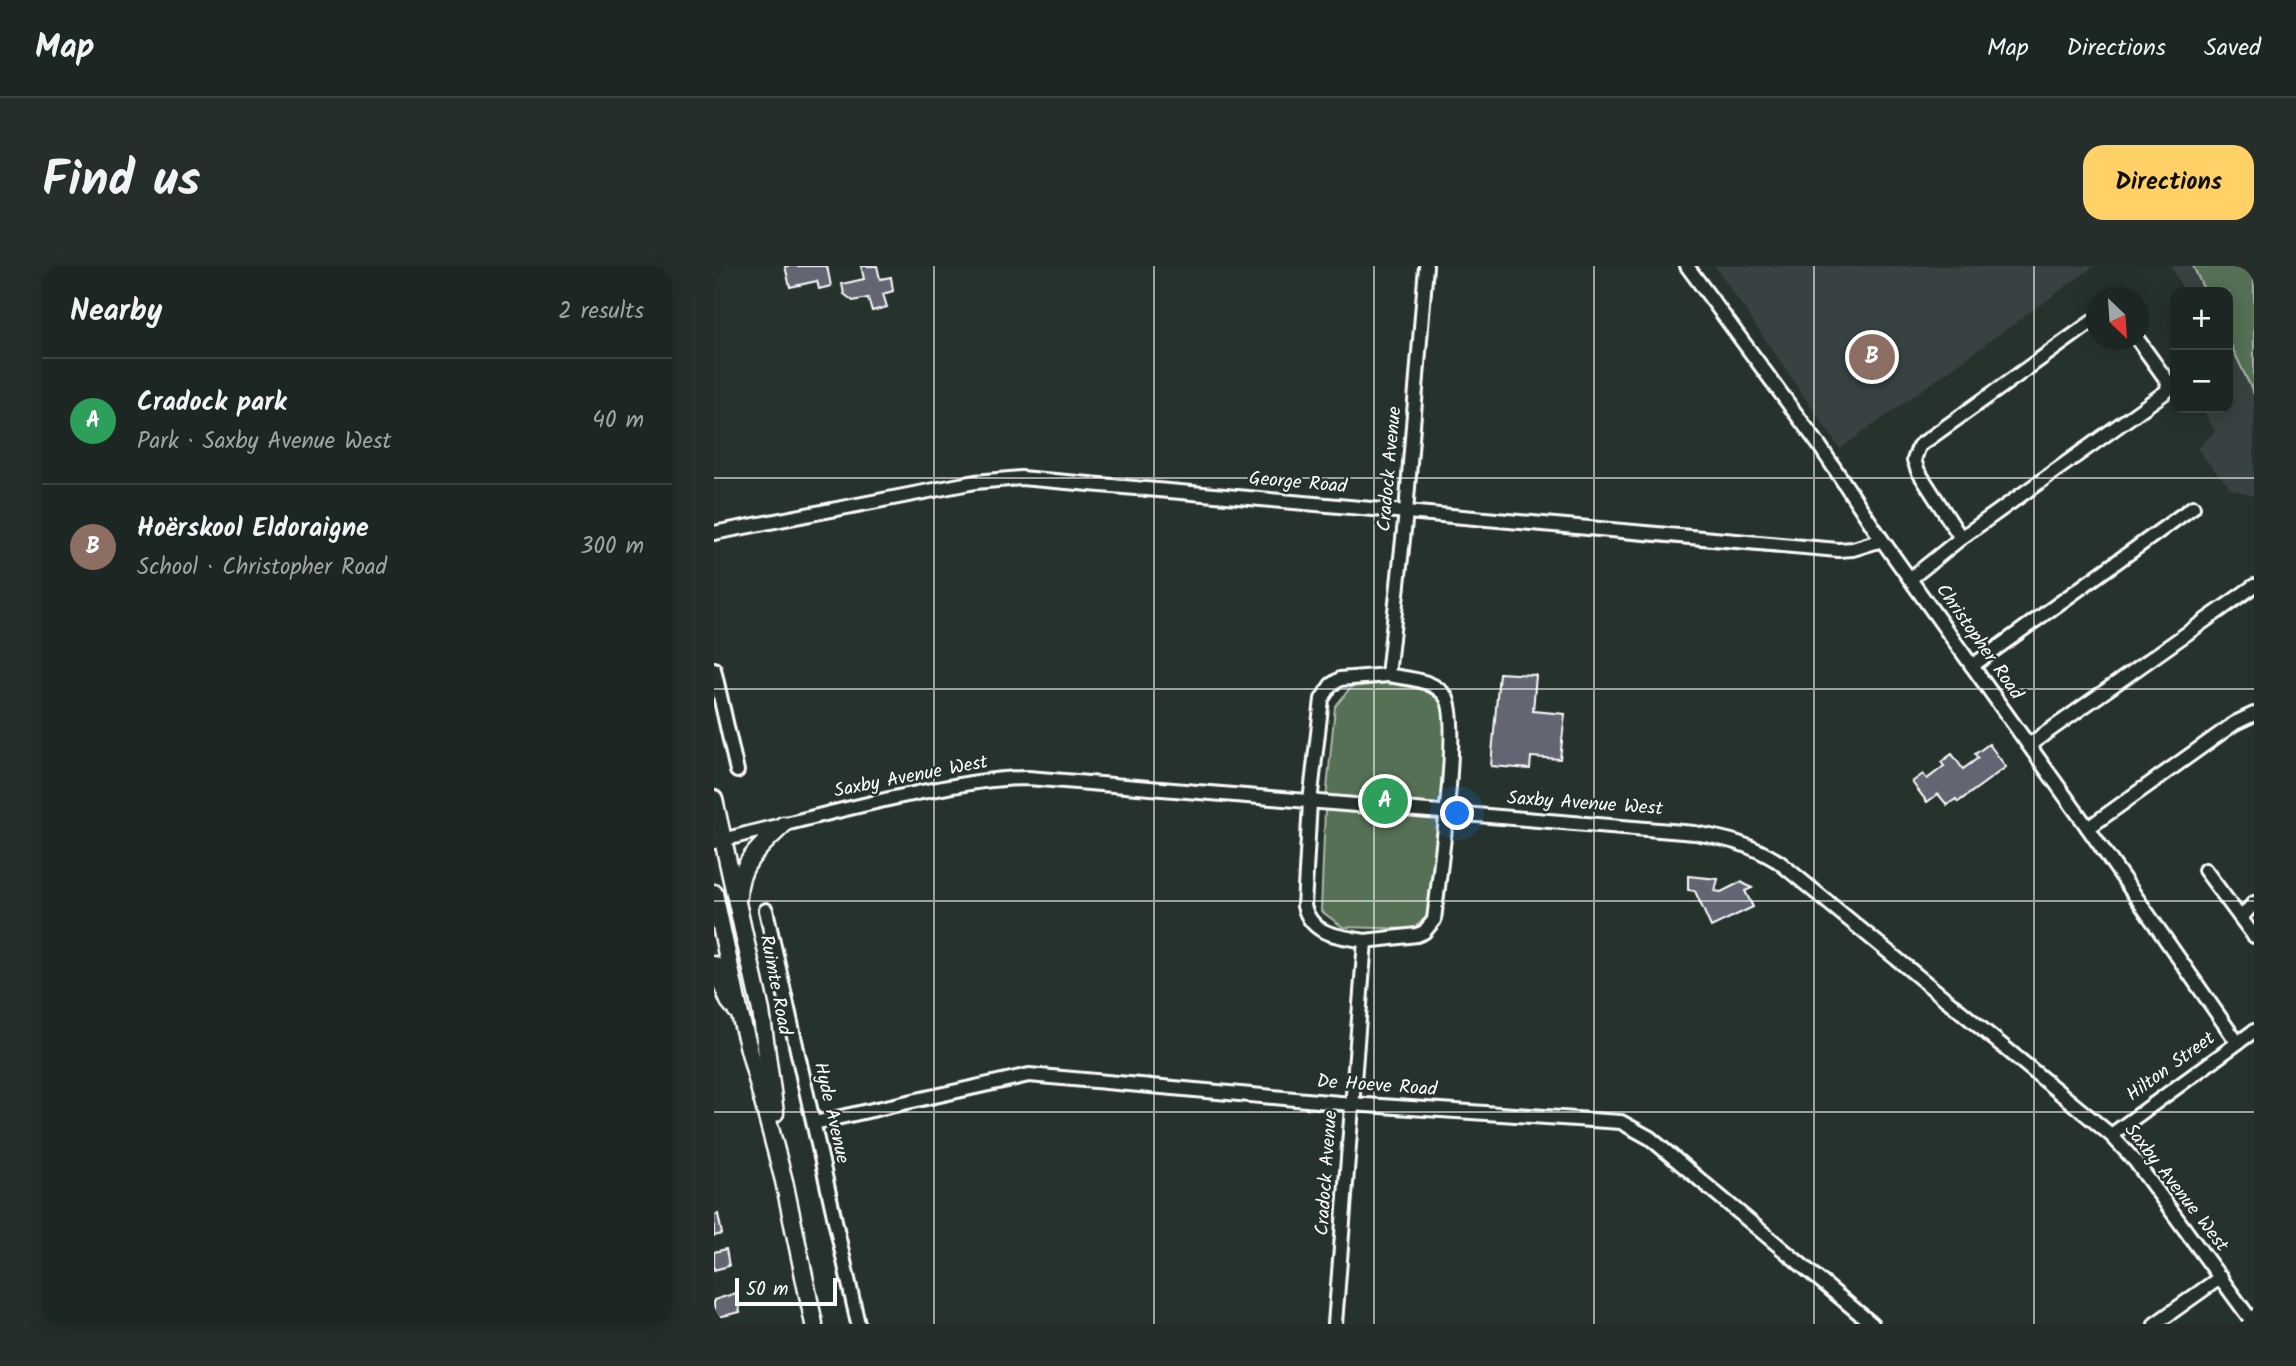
<!DOCTYPE html>
<meta charset="utf-8">
<style>
:root{--surface:#1c2622;--page:#252e2a;--text:#f1f3f6;--muted:#a0a5a5;--line:#3a4340;--accent:#ffd166}
body{margin:0;font-family:Kalam,sans-serif;background:var(--page);color:var(--text)}
.controls{position:absolute;right:21px;top:21px;display:grid;overflow:hidden;border-radius:14px;box-shadow:0 4px 18px #0003}
.controls button{width:63px;height:63px;display:grid;place-items:center;padding:0;border:0;border-bottom:2px solid var(--line);background:var(--surface);color:var(--text);font:35px sans-serif}
.compass{position:absolute;left:1372px;top:21px;width:63px;height:63px;border-radius:50%;background:var(--surface);box-shadow:0 4px 18px #0003;rotate:155deg}
.scale{position:absolute;left:21px;bottom:18px;width:102px;box-sizing:border-box;padding-left:7px;border:4px solid #fff;border-top:0;font-size:19px;line-height:24px;white-space:nowrap;color:#fff;-webkit-text-stroke:5px #26332d;paint-order:stroke}
.you{position:absolute;left:744px;top:548px;width:24px;height:24px;margin:-18px;border:5px solid #fff;border-radius:50%;background:#1a73e8;box-shadow:0 0 0 10px #1a73e833}
.badge{display:grid;place-items:center;width:46px;height:46px;border-radius:50%;background:var(--accent);color:#fff;font-size:23px;font-weight:700}
.pin{position:absolute;translate:-50% -50%;border:4px solid #fff;box-shadow:0 2px 7px #0006}
.list{margin:0;padding:0;list-style:none}
h2{display:flex;justify-content:space-between;align-items:center;height:91px;margin:0;padding:0 28px;font-size:30px}
h2 small{font-size:23px;font-weight:400;color:var(--muted)}
.list li{display:grid;grid-template-columns:46px 1fr auto;gap:21px;align-items:center;box-sizing:border-box;height:126px;padding:0 28px;border-top:2px solid var(--line)}
.list b{display:block;font-size:26px;white-space:nowrap}
.list p{margin:0;font-size:23px;white-space:nowrap;color:var(--muted)}
.list em{font-size:23px;font-style:normal;color:var(--muted)}
.map{position:relative;flex:none;width:1540px;height:1058px;overflow:hidden;border-radius:21px}
header{display:flex;align-items:center;gap:42px;box-sizing:border-box;height:98px;padding:0 35px;background:var(--surface);border-bottom:2px solid var(--line)}
header strong{font-size:33px}
nav{display:flex;gap:38px;margin-inline-start:auto;font-size:24px}
.intro{display:flex;align-items:center;justify-content:space-between;box-sizing:border-box;height:168px;padding:0 42px}
h1{margin:0;font-size:49px}
.button{padding:18px 32px;border-radius:21px;background:var(--accent);color:#111;font-size:24px;font-weight:700}
main{display:flex;gap:42px;padding:0 42px}
aside{flex:1;background:var(--surface);border-radius:21px;box-shadow:0 4px 18px #0003}
.map>svg:first-child{display:block}
.built{fill:#384242}
.green{fill:#556f55;stroke:#aab7aa;stroke-width:2}
.building{fill:#636573;stroke:#fff;stroke-width:2}
.lines{fill:none;stroke-linecap:round;stroke-linejoin:round}
.minor-casing{stroke:#fff;stroke-width:18}
.major-casing{stroke:#fff;stroke-width:21}
.minor{stroke:#26332d;stroke-width:12}
.major{stroke:#26332d;stroke-width:16}
.grid{fill:none;stroke:#fff;stroke-width:2;stroke-opacity:0.55}
.labels{text-anchor:middle;dominant-baseline:central;stroke-width:5;stroke-linejoin:round;paint-order:stroke}
.street-label{font-size:19px;fill:#fff;stroke:#26332d}
</style>
<header>
<strong>Map</strong>
<nav><a>Map</a><a>Directions</a><a>Saved</a></nav>
</header>
<div class="intro"><h1>Find us</h1><a class="button">Directions</a></div>
<main>
<aside>
<h2>Nearby<small>2 results</small></h2>
<ul class="list">
<li><span class="badge" style="background:#2e9e5b">A</span><div><b>Cradock park</b><p>Park · Saxby Avenue West</p></div><em>40 m</em></li>
<li><span class="badge" style="background:#8d6e63">B</span><div><b>Hoërskool Eldoraigne</b><p>School · Christopher Road</p></div><em>300 m</em></li>
</ul>
</aside>
<div class="map">
<svg width="1540" height="1058" viewBox="0 0 1540 1058">
<rect width="100%" height="100%" fill="#26332d"/>
<filter id="ink" filterUnits="userSpaceOnUse"><feTurbulence type="fractalNoise" baseFrequency=".0143" numOctaves="2"/><feDisplacementMap in="SourceGraphic" scale="14" xChannelSelector="R" yChannelSelector="G"/><feConvolveMatrix kernelMatrix="1 2 1 2 8 2 1 2 1" color-interpolation-filters="sRGB"/></filter>
<g filter="url(#ink)">
<g class="built">
<polygon points="1001,0 1380,0 1126,183"/>
<polygon points="1457,0 1540,0 1540,230 1516,222 1483,183 1501,165 1487,142 1514,142 1514,26 1470,26"/>
</g>
<g class="green">
<polygon points="1479,0 1540,0 1540,128 1514,73 1514,26 1491,26"/>
<path d="M673,417C706,420 722,420 736,452L719,645L699,663L629,661L607,645L611,544L621,441L637,421Z"/>
</g>
<g class="building">
<polygon points="71,0 113,0 117,20 105,23 103,15 76,21"/>
<polygon points="147,0 163,0 166,13 177,11 179,25 169,28 173,41 158,45 154,32 139,35 130,28 128,18 150,13"/>
<polygon points="785,407 822,409 819,445 851,448 846,493 817,491 816,503 777,500"/>
<polygon points="1275,478 1292,501 1244,536 1242,533 1233,539 1224,528 1213,536 1198,516 1209,508 1213,513 1230,500 1227,496 1238,488 1249,503 1264,492 1261,488"/>
<polygon points="974,610 1004,613 1001,625 1007,626 1027,616 1038,622 1031,625 1039,641 997,661 981,625 974,624"/>
<polygon points="4,948 8,968 0,970 0,949"/>
<polygon points="12,983 15,1000 0,1004 0,986"/>
<polygon points="22,1027 26,1046 0,1052 0,1034"/>
</g>
<g class="lines">
<defs>
<g id="minor">
<polyline points="973,0 1105,179 1168,274 1374,562 1523,776"/>
<polyline points="0,267 261,216 307,212 1124,284 1139,283 1168,274"/>
<polyline points="1247,272 1204,205 1200,194 1205,180 1382,53"/>
<polyline points="1196,313 1247,272 1453,125 1454,116 1424,74"/>
<polyline points="1258,400 1479,241"/>
<polyline points="0,403 23,505"/>
<polyline points="1315,479 1540,320"/>
<polyline points="1374,562 1521,457 1540,448"/>
<path d="M0,576C64,560 128,543 193,529C233,521 273,512 314,512L981,567C1014,573 1036,578 1065,596L1397,869L1421,895L1540,1058"/>
<polyline points="1491,604 1540,670"/>
<polyline points="52,644 144,1058"/>
<polyline points="1527,652 1540,637"/>
<path d="M651,675C625,670 598,670 590,640L596,536L608,433L617,419L626,413L674,409"/>
<polyline points="100,857 315,809 637,838 907,856 936,872 1158,1058"/>
<polyline points="1397,869 1540,765"/>
<path d="M621,1058L651,675L703,669L710,666L720,654C724,618 748,454 732,431C720,413 693,413 674,409L692,246L712,0"/>
<polyline points="1441,1058 1507,1011"/>
</g>
<g id="major">
<polyline points="0,533 47,745 61,847"/>
<polyline points="0,627 26,749 70,915 100,1058"/>
<path d="M24,631C24,598 47,580 69,559"/>
<polyline points="0,699 15,735 23,745"/>
</g>
</defs>
<use href="#minor" class="minor-casing"/>
<use href="#major" class="major-casing"/>
<use href="#minor" class="minor"/>
<use href="#major" class="major"/>
</g>
</g>
<path class="grid" d="M220,0V1058M440,0V1058M660,0V1058M880,0V1058M1100,0V1058M1320,0V1058M0,212H1540M0,423H1540M0,635H1540M0,846H1540"/>
<g class="labels">
<g class="street-label">
<text transform="translate(676 203) rotate(-85)">Cradock Avenue</text>
<text transform="translate(584 217) rotate(5)">George Road</text>
<text transform="translate(1265 376) rotate(55)">Christopher Road</text>
<text transform="translate(197 511) rotate(-11)">Saxby Avenue West</text>
<text transform="translate(871 538) rotate(4)">Saxby Avenue West</text>
<text transform="translate(61 719) rotate(79)">Ruimte Road</text>
<text transform="translate(1457 801) rotate(-36)">Hilton Street</text>
<text transform="translate(663 820) rotate(4)">De Hoeve Road</text>
<text transform="translate(117 847) rotate(77)">Hyde Avenue</text>
<text transform="translate(613 907) rotate(-86)">Cradock Avenue</text>
<text transform="translate(1462 922) rotate(52)">Saxby Avenue West</text>
</g>
</g>
</svg>
<div class="controls">
<button>+</button>
<button>−</button>
</div>
<svg class="compass" viewBox="-18 -18 36 36"><path d="M0-13l5 13h-10z" fill="#e53935"/><path d="M0 13l5-13h-10z" fill="#a0a5a5"/></svg>
<div class="scale">50 m</div>
<div class="you"></div>
<div class="pin badge" style="left:671px;top:535px;background:#2e9e5b">A</div>
<div class="pin badge" style="left:1158px;top:91px;background:#8d6e63">B</div>
</div>
</main>
